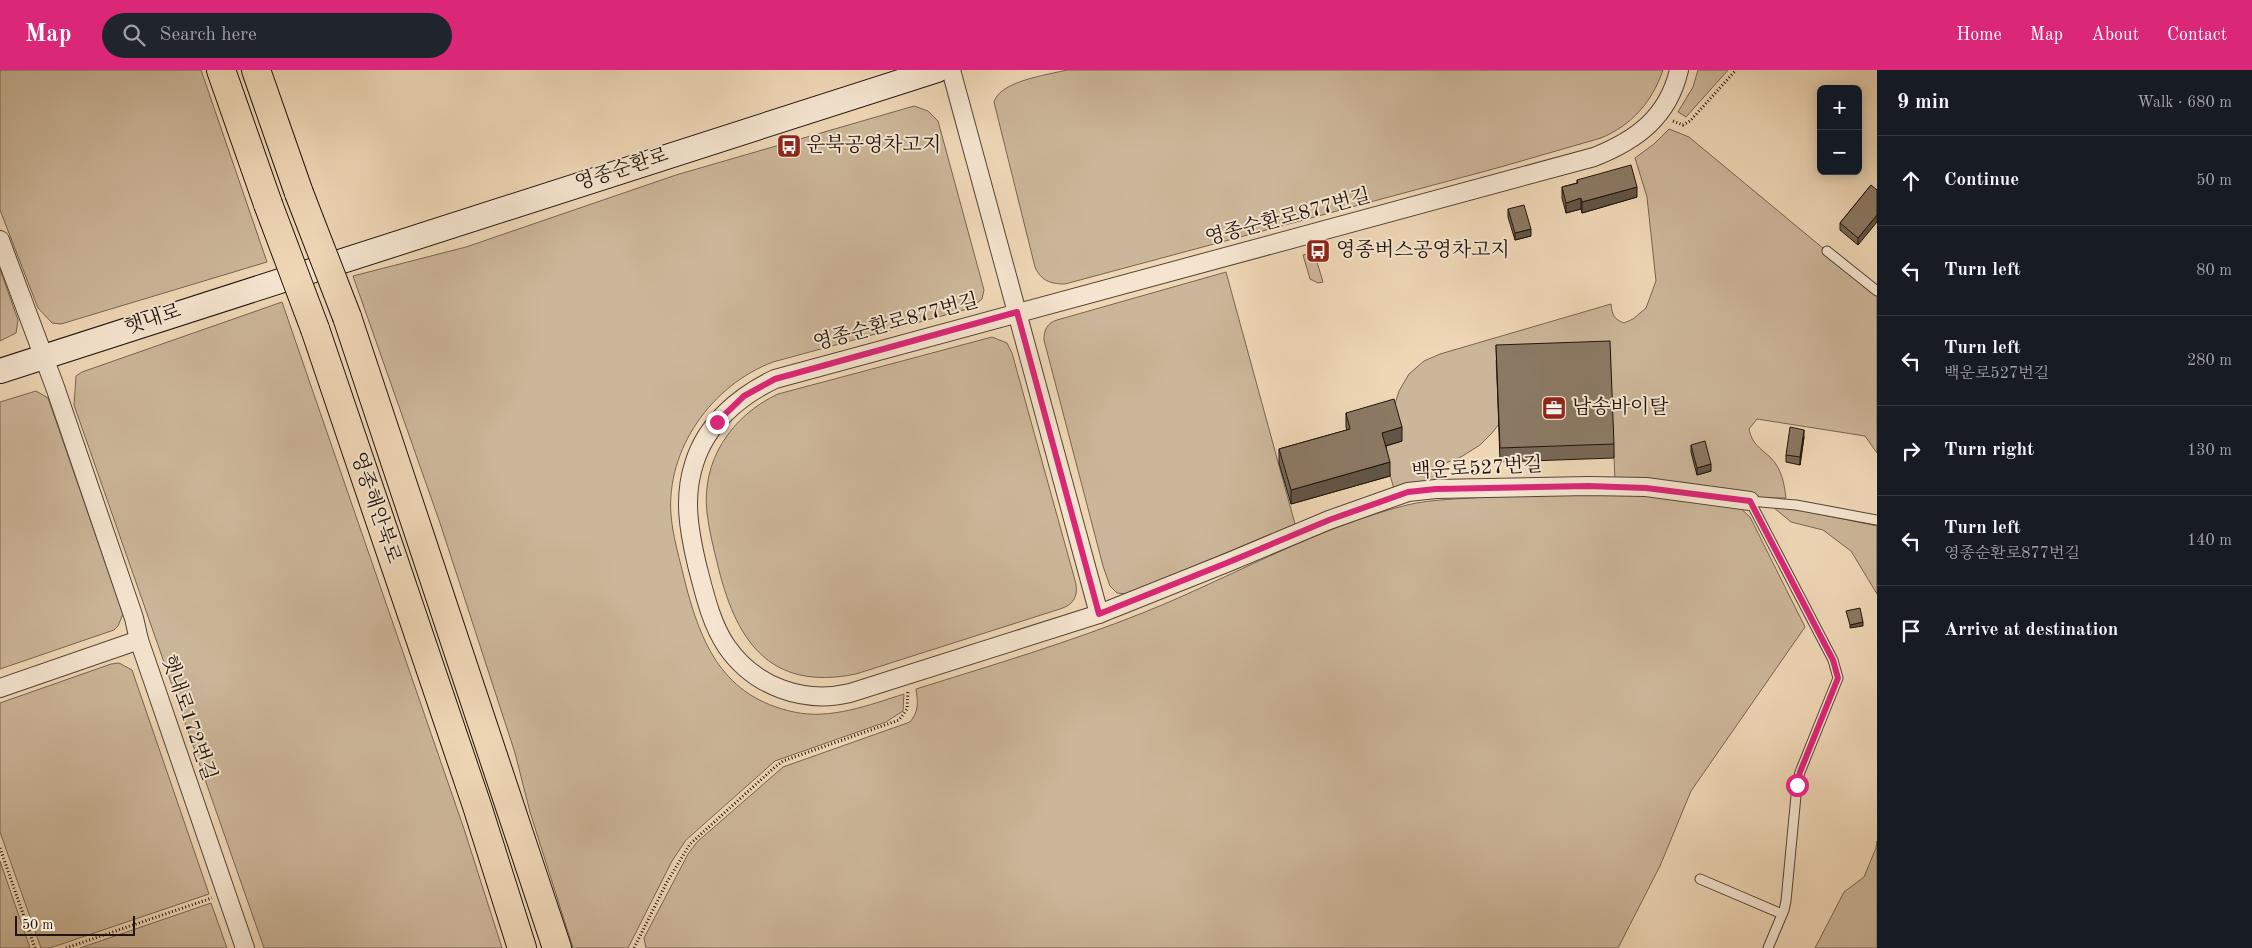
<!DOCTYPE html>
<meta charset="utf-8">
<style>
:root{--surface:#171b24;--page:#20242c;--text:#f1f3f6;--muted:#9ea1a6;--line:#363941;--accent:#db2777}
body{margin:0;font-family:"Old Standard TT","Noto Serif KR",serif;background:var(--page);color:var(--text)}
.controls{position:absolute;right:15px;top:15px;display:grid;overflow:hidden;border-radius:8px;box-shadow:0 2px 12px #0003}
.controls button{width:45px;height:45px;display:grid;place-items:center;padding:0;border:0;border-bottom:1px solid var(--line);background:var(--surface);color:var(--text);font:25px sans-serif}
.scale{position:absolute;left:15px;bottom:12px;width:120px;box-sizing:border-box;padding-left:5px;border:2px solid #20140c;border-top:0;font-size:14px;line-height:18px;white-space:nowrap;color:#20140c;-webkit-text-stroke:4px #f5e5d0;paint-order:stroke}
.stop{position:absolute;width:15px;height:15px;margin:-11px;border:4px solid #db2777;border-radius:50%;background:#fff}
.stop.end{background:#db2777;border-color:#fff;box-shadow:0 1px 5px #0008}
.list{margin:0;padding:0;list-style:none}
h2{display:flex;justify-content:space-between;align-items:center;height:65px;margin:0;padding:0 20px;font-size:21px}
h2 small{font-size:16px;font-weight:400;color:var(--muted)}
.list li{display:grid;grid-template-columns:32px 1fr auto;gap:15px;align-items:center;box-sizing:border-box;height:90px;padding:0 20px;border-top:1px solid var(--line)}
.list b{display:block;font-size:19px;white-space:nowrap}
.list p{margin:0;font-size:16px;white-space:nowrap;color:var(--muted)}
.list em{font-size:16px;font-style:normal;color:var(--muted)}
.icon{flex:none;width:28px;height:28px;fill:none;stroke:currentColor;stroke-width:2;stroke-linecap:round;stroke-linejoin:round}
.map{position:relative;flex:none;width:1877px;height:878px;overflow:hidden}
header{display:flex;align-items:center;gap:30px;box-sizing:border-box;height:70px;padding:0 25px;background:var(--accent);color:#fff}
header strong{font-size:24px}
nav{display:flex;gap:28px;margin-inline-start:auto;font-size:18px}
.search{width:350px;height:45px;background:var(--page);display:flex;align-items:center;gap:12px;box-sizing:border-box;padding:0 18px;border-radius:28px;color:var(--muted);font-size:19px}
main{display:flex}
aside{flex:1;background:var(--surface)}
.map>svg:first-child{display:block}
.green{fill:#ccb699;stroke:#766552}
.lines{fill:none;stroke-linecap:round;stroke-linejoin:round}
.service-casing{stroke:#544536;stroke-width:11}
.minor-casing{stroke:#544536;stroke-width:20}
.secondary-casing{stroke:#20140c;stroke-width:26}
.trunk-casing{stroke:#20140c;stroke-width:30}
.path{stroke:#20140c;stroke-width:3;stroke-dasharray:1 2.5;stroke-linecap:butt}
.service{stroke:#f5e5d0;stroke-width:9}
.minor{stroke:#f5e5d0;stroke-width:18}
.secondary{stroke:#f5e5d0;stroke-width:24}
.trunk{stroke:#efd7b6;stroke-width:28}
.trunk-bridge-casing{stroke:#20140c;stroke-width:30;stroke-linecap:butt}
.trunk-bridge{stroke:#efd7b6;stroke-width:28}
.wall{fill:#786856;stroke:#20140c}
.shaded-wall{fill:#625546;stroke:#20140c}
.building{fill:#8c7964;stroke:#20140c}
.route{stroke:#db2777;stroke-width:6}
.labels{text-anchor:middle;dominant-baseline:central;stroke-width:4;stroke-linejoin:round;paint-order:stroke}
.poi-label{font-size:20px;fill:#20140c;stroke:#f5e5d0;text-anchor:start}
.street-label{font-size:20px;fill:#20140c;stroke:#f5e5d0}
</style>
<header>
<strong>Map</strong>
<div class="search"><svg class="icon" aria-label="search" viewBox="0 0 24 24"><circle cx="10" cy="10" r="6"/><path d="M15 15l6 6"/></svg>Search here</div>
<nav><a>Home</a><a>Map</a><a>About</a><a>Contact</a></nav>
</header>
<main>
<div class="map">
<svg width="1877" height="878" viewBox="0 0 1877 878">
<rect width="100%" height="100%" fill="#efd7b6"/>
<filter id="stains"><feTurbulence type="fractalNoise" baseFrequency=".004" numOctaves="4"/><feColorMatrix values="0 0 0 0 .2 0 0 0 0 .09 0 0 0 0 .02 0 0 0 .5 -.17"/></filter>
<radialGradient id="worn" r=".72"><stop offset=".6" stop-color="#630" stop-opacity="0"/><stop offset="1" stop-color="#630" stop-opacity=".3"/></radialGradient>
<g class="green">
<polygon points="0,0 201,0 267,192 61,254 52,253 38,238 0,140"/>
<path d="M1067,0H1663C1652,32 1632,55 1601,68L1497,98L1065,214C1051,214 1041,211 1035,197L994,32C1000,11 1047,5 1067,0Z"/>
<polygon points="1698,0 1728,0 1686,47 1678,42 1693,17"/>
<path d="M914,36L928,41L938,51L984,220L982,229L971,238L773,292C712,315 666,379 671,445C673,468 680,490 685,512C701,574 723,627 794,642C830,650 869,635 904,624L903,641L886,652L775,691L686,770L672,791L628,878H573L530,742L515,683L440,453L353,206L466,177L676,105Z"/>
<path d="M1669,59L1689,67L1877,223V383L1865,366L1757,349L1749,359C1752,374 1760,378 1770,387C1782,399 1784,413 1786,428H1753L1615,412L1610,286L1496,290L1499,354L1492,363L1480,375L1461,387L1446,393L1439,400L1437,412L1394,419L1382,377L1399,321L1409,304L1424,291L1440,284L1611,234C1612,245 1614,249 1624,253L1633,249L1646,238L1656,211L1647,127L1635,88L1654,74Z"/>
<polygon points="1314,182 1323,212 1318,213 1310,209 1303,185"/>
<polygon points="0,199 18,250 16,263 0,271"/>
<path d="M1226,202L1295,454L1127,524L1117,523L1110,516L1103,496L1044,270C1044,260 1047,253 1057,250Z"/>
<polygon points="282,232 464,759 502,878 264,878 74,335 76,306 82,302"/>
<path d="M992,267L1007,273L1012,283L1076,514C1078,527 1073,535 1060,539L856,604C768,622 735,569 717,492C713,476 709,460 707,443C701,391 731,346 778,324Z"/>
<polygon points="36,321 48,328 123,544 118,556 114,560 0,599 0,332"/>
<path d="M1644,423L1737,435L1750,447L1805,557L1691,721L1660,796L1618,878H646L644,868L688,784L697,772L783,697L910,652C919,641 918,633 916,619C993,595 1070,572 1145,542C1232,507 1315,458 1407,435C1432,429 1461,429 1487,427C1539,425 1591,424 1644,423Z"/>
<polygon points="1773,437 1795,439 1877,456 1877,524 1851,481 1823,460 1791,452"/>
<polygon points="119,593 132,600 209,824 50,878 41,878 0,762 0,633 111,594"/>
<polygon points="1877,771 1877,878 1815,878 1844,822 1864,807 1876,778"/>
<polygon points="0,791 30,878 0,878"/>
<polygon points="211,833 227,878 80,878"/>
</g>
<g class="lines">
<defs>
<g id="service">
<polyline points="1827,181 1877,221"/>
<polyline points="1750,431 1833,590 1838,608 1800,702 1797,715 1786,831 1784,840 1768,878"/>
<polyline points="1750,431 1796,435 1877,450"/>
<polyline points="1700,809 1782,844"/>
</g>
<g id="minor">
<polyline points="951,0 1099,544"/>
<path d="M1679,0C1668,47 1637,70 1594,87L775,309C739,326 706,354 694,394C683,428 689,461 697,495C704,522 711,554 727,577C755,617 804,634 850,623L1099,544L1229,492L1329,450L1408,422L1436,419L1588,416L1646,417L1750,431"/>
<polyline points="0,170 55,317 134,548 139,570"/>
<polyline points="0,618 139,570 245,878"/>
</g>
<polyline id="secondary" points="0,301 937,0"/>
<g id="trunk">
<polyline points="221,0 268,134"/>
<polyline points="256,0 299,123"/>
<polyline points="347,247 557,878"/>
<polyline points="315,259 477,736 522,878"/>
</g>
</defs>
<use href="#service" class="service-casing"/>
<use href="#minor" class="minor-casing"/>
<use href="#secondary" class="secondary-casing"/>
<use href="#trunk" class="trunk-casing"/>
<g class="path">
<polyline points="1673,51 1683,55 1690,51 1736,0"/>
<polyline points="0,778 35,878"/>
<polyline points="66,878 212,828"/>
<polyline points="634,878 667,812 690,774 775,697 783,691 899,650 907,639 908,620"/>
</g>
<use href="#service" class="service"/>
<use href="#minor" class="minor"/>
<use href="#secondary" class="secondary"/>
<use href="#trunk" class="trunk"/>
<defs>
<g id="trunk-bridge">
<polyline points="299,123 347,247"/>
<polyline points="268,134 315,259"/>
</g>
</defs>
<use href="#trunk-bridge" class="trunk-bridge-casing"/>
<use href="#trunk-bridge" class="trunk-bridge"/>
</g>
<g class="wall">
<polygon points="1577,110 1637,127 1582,143 1581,139 1566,143 1562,128 1562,117 1577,113"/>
<polygon points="1871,115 1858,175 1840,160 1840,153"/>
<polygon points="1508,139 1531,166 1515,170 1508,147"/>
<polygon points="1496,275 1614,374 1614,388 1500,392"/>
<polygon points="1346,343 1402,371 1386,376 1390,406 1291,434 1279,393 1279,379 1347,360 1346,357"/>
<polygon points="1804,367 1800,395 1786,392 1786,385"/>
<polygon points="1691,375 1711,401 1697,405 1691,382"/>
</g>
<g class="shaded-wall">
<polygon points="1637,117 1637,127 1582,143 1582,132"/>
<polygon points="1581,128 1581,139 1566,143 1566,133"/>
<polygon points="1877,145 1877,152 1858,175 1858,168"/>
<polygon points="1531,159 1531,166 1515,170 1515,163"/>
<polygon points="1402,357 1402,371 1382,377 1382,363"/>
<polygon points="1804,360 1804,367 1800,395 1800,387"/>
<polygon points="1390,392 1390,406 1291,434 1291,420"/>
<polygon points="1711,394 1711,401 1697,405 1697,398"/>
<polygon points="1863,552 1863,556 1850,558 1850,555"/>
</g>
<g class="building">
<polygon points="1631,95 1637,117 1582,132 1581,128 1566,133 1562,117 1578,113 1577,110"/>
<polygon points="1871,115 1877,120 1877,145 1858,168 1840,153"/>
<polygon points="1524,135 1531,159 1515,163 1508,139"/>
<polygon points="1610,271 1614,374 1500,378 1496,275"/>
<polygon points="1394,329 1402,357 1382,363 1390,392 1291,420 1279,379 1350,359 1346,343"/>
<polygon points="1790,357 1804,360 1800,387 1786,385"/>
<polygon points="1705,371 1711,394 1697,398 1691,375"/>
<polygon points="1860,538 1863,552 1850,555 1846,541"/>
</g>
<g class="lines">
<polyline class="route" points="717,352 744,326 775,309 1017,242 1099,544 1229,492 1329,450 1408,422 1436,419 1588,416 1646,418 1750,431 1833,590 1838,608 1800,702 1797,715"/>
</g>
<defs>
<symbol id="bus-square" viewBox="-11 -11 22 22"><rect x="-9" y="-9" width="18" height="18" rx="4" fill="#8f2418" stroke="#f5e5d0"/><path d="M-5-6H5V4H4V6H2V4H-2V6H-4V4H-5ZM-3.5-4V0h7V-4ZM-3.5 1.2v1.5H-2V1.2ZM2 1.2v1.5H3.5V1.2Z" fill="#fff"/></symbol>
<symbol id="office-square" viewBox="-11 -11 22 22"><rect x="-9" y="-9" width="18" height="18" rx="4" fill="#8f2418" stroke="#f5e5d0"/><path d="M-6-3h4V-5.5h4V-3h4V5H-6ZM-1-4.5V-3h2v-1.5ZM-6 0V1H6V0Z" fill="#fff"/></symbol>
</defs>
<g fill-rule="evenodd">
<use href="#bus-square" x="775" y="62" width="28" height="28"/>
<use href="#bus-square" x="1304" y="167" width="28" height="28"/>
<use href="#office-square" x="1540" y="324" width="28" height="28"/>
</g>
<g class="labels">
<g class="poi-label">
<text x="806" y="76">운북공영차고지</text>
<text x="1336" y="181">영종버스공영차고지</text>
<text x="1572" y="338">남송바이탈</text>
</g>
<g class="street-label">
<text transform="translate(622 100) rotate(-18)">영종순환로</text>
<text transform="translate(1288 148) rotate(-15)">영종순환로877번길</text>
<text transform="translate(153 250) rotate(-18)">햇내로</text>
<text transform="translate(896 253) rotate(-15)">영종순환로877번길</text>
<text transform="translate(1477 399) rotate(-3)">백운로527번길</text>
<text transform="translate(375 438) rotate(71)">영종해안북로</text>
<text transform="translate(188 648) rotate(71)">햇내로172번길</text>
</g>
</g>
<rect width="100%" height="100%" filter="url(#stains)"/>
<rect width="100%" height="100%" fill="url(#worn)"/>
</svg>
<div class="controls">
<button>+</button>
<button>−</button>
</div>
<div class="scale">50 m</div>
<div class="stop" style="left:1797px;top:715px"></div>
<div class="stop end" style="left:717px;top:352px"></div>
</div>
<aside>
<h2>9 min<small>Walk · 680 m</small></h2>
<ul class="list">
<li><svg class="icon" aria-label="ahead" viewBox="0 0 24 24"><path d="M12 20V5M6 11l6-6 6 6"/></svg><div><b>Continue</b></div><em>50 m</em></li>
<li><svg class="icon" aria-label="left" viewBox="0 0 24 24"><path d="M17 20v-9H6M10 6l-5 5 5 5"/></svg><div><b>Turn left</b></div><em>80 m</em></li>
<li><svg class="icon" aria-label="left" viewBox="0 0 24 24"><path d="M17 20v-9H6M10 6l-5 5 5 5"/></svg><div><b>Turn left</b><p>백운로527번길</p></div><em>280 m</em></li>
<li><svg class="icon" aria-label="right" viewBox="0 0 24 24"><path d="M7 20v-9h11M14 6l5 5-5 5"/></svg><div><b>Turn right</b></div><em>130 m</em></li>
<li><svg class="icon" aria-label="left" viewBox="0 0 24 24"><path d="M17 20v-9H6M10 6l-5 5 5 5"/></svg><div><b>Turn left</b><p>영종순환로877번길</p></div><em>140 m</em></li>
<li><svg class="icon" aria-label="arrive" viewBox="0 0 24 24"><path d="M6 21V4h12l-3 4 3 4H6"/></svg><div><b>Arrive at destination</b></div></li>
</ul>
</aside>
</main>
